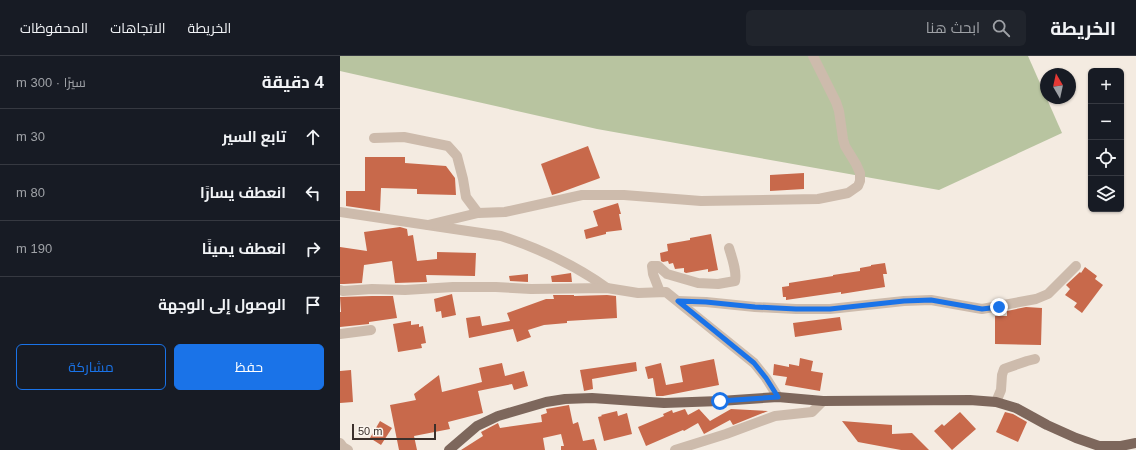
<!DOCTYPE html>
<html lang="ar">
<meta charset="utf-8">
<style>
:root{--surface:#171b24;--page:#20242c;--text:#f1f3f6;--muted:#9ea1a6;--line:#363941;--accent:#1a73e8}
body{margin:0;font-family:Arial,Cairo,sans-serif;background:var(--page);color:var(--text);direction:rtl}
.controls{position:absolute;right:12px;top:12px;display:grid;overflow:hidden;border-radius:6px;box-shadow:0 1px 3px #0004}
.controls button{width:36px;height:36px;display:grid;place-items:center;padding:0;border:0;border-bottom:1px solid var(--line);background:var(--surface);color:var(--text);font:20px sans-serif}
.compass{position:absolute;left:700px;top:12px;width:36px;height:36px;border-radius:50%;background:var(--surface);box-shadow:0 1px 3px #0004;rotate:351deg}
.scale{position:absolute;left:12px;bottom:10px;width:84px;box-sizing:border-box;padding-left:4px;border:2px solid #3b302b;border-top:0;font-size:11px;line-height:14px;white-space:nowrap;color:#3b302b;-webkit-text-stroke:3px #fbf5ee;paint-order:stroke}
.stop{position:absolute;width:12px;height:12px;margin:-9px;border:3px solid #1a73e8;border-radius:50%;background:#fff}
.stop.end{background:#1a73e8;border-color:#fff;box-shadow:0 1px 4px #0008}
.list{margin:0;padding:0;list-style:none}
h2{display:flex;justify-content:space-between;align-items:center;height:52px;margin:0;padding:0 16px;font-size:17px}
h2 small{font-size:13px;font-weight:400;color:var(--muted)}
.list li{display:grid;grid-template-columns:26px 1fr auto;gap:12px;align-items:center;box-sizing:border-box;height:56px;padding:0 16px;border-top:1px solid var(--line)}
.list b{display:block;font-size:15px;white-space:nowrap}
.list em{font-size:13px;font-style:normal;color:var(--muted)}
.actions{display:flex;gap:8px;padding:12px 16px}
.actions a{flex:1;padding:9px 0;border:1px solid var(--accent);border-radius:6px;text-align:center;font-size:14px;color:var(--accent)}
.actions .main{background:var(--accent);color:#fff}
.icon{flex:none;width:22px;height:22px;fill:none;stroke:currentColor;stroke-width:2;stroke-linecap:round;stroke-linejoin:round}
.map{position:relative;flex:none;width:796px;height:394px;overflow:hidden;direction:ltr}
header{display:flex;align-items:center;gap:24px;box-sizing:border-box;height:56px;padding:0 20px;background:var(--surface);border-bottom:1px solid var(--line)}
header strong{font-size:19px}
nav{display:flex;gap:22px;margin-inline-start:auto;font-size:14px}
.search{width:280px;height:36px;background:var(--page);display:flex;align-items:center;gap:10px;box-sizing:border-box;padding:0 14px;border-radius:6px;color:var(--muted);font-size:15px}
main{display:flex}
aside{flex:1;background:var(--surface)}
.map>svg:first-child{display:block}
.green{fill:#b8c4a0}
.building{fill:#c8694b}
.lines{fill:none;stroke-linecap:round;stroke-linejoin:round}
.minor{stroke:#cdbbac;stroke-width:10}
.major{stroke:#7d675c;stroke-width:10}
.route{stroke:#1a73e8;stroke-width:5}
</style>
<header>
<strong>الخريطة</strong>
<div class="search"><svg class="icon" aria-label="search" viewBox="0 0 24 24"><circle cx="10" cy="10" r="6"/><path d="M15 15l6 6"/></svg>ابحث هنا</div>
<nav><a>الخريطة</a><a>الاتجاهات</a><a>المحفوظات</a></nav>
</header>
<main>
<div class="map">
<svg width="796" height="394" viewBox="0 0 796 394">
<rect width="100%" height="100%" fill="#f4ebe1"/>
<polygon class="green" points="0,0 688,0 722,77 599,134 257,73 0,15"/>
<g class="building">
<polygon points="248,90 260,122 219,137 212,139 201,108"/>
<polygon points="25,101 65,101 65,107 106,110 115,122 116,139 77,138 77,133 41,132 40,155 6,150 6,135 25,135"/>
<polygon points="464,117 464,133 430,135 430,119"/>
<polygon points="278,147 281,158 279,158 282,174 266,176 266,178 246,183 244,174 258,170 253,155 262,152"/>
<polygon points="60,171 67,173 68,180 73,179 77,205 97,203 97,196 136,197 135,220 86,219 87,226 55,227 52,205 24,209 22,227 4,228 0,228 0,191 27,195 24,176"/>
<polygon points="371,178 378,214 368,216 368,213 346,217 344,216 344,212 335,213 333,207 329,208 328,205 323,206 321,205 320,197 328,195 327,188 350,184 350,182"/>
<polygon points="545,207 547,218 543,218 545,231 501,238 501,236 446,244 446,241 443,241 442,231 449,230 449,227 493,220 493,219 520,215 520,212 531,210 531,209"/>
<polygon points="745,211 757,220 755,223 763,229 742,257 734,251 737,247 725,239 730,233 726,229 740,216 741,217"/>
<polygon points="231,217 232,226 212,226 211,220"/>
<polygon points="188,218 188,226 170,225 169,220"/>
<polygon points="112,238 116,259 102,262 101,255 96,256 94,243"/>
<polygon points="213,239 234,239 234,240 267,239 276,240 277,262 227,265 227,267 204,269 188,274 191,281 177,286 173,273 129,282 126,262 140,260 142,270 170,265 167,257 206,243 214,243"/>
<polygon points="32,240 53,240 57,262 29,266 29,268 0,271 0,256 1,256 0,241"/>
<polygon points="686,251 702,252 701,289 655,288 655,260 667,260 667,255"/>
<polygon points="500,261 502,274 455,281 453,267"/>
<polygon points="71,265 71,269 79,268 79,271 83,270 86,287 81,288 82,292 58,296 53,268"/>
<polygon points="460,302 473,305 471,315 483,317 480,335 445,329 447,321 433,319 434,308 449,311 449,308 459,310"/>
<polygon points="374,303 379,329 323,340 316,340 313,322 308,323 305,311 321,307 326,329 343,326 340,310"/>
<polygon points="296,306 297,315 252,323 253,333 244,335 240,314"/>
<polygon points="162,307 165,320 184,315 188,330 174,334 172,328 138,335 143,357 108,366 110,373 74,380 77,394 59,394 50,349 76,344 74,338 99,319 102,336 142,326 139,312"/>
<polygon points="11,314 13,346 0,347 0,315"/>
<polygon points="229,349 233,368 238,366 243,385 254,383 257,394 221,394 221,390 224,390 221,378 203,382 205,394 121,394 143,380 141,376 158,367 160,372 202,366 201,359 207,357 206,353"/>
<polygon points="345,353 348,359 359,353 370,365 391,353 428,355 393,369 390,364 364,378 358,367 344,375 343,374 306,390 298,371 324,360 323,358 332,354 333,357"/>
<polygon points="277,355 278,360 287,357 292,378 264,385 258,361 262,360 261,359"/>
<polygon points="620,356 636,373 612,394 594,375 602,368 604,370"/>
<polygon points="665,356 673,358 687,366 678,386 656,376"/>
<polygon points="40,365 52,372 41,389 30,382"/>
<polygon points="502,365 552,369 552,378 572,377 589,394 561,394 518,386"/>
</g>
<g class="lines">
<g class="minor">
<polyline points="34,82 64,81 108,90 117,100 123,123 126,141 138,157"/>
<path d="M0,156L161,180C198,192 235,209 267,232"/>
<polyline points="88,169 138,157 165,156 242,139 284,139 361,145 478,143 508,137 518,130 520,125 520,117 516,108 505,90 503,83 499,55 496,46 473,0"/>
<polyline points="0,234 3,235 32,233 65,234 113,231 156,231 191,233 267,232 298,237 326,236 414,307 426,322 438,341"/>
<path d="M320,236L313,218L312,210H318L327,218L358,227L378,228L395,225C397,215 392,202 389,192"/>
<polyline points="338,245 366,246 415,251 456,253 490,253 564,245 591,244 642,253 696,243 708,238 736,210"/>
<polyline points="0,278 31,274"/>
<polyline points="656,346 661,334 662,319 664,313 687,305 695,303"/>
<polyline points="0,387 3,391 8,394"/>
<polyline points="335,394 386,378 435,360 472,356 483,345"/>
</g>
<polyline class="major" points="109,394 137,370 158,360 206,346 225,343 252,342 324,347 380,345 438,341 483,345 630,344 656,346 676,352 707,369 736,382 759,390 781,390 796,387"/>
</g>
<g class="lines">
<polyline class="route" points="380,345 438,341 426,322 414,307 338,245 366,246 415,251 456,253 490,253 564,245 591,244 642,253 659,251"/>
</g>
</svg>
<div class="controls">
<button>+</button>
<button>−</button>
<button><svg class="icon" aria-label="locate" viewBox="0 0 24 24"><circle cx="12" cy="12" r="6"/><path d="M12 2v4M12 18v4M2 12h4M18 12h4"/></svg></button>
<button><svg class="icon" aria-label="layers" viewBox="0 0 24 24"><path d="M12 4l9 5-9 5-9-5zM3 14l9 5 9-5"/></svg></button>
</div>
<svg class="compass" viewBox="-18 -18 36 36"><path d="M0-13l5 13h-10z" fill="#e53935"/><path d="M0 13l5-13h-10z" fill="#9ea1a6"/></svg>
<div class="scale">50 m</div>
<div class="stop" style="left:380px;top:345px"></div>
<div class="stop end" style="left:659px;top:251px"></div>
</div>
<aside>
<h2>4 دقيقة<small>سيرًا · 300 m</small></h2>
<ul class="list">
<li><svg class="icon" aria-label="ahead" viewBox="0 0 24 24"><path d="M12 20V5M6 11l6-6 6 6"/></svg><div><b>تابع السير</b></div><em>30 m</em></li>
<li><svg class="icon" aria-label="left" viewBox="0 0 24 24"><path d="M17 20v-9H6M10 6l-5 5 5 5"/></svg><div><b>انعطف يسارًا</b></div><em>80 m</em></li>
<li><svg class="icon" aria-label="right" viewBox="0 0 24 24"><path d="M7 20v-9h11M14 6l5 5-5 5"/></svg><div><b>انعطف يمينًا</b></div><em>190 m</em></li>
<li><svg class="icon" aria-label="arrive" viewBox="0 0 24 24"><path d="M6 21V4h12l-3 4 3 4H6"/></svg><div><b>الوصول إلى الوجهة</b></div></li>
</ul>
<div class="actions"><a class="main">حفظ</a><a>مشاركة</a></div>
</aside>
</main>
